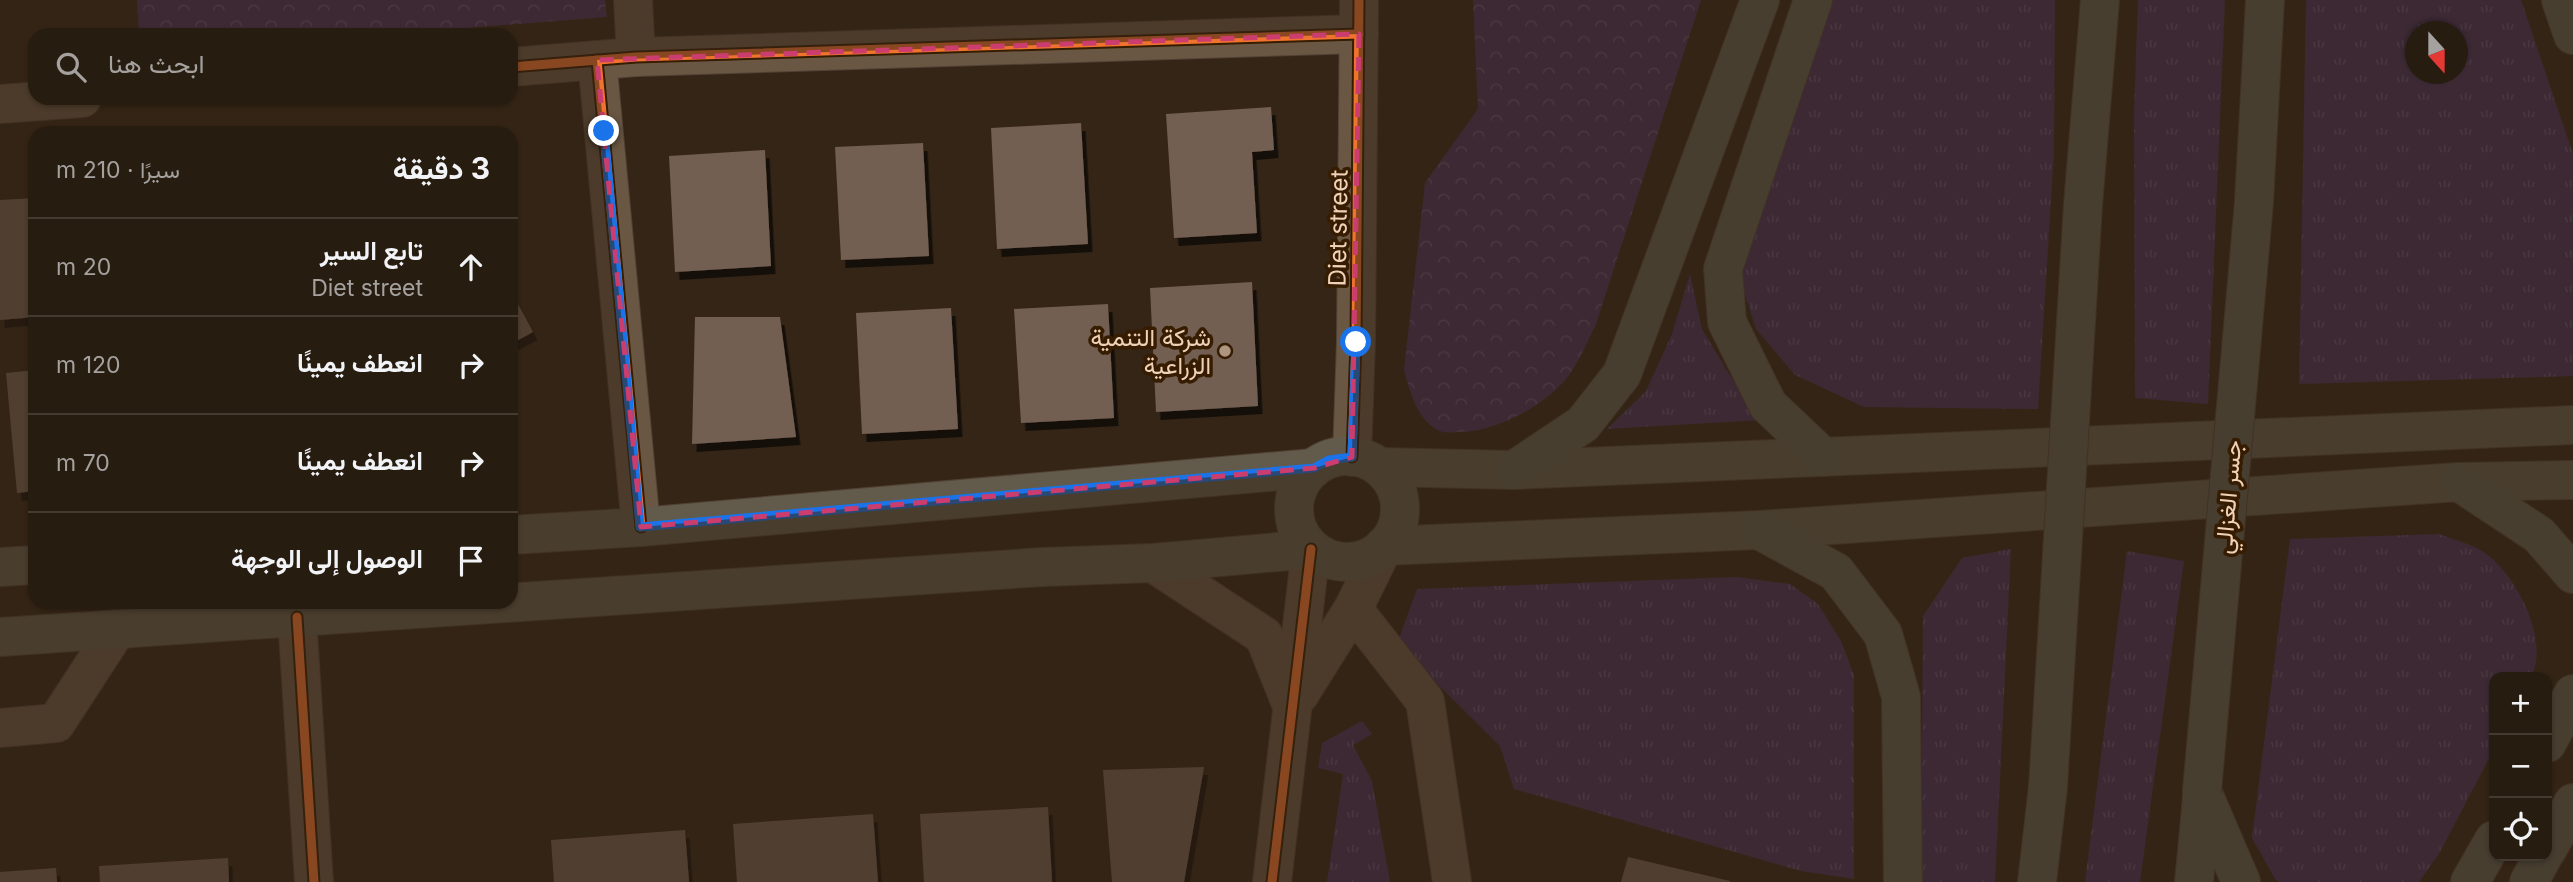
<!DOCTYPE html>
<html lang="ar">
<meta charset="utf-8">
<style>
:root{--surface:#271c10;--page:#2f2519;--text:#f1f3f6;--muted:#a4a19f;--line:#433a30}
body{margin:0;font-family:Inter,Vazirmatn,sans-serif;background:var(--page);color:var(--text);direction:rtl}
.controls{position:absolute;right:21px;bottom:21px;display:grid;overflow:hidden;border-radius:14px;box-shadow:0 2px 5px #0004}
.controls button{width:63px;height:63px;display:grid;place-items:center;padding:0;border:0;border-bottom:2px solid var(--line);background:var(--surface);color:var(--text);font:35px sans-serif}
.compass{position:absolute;left:2405px;top:21px;width:63px;height:63px;border-radius:50%;background:var(--surface);box-shadow:0 2px 5px #0004;rotate:159deg}
.stop{position:absolute;width:21px;height:21px;margin:-16px;border:5px solid #1a73e8;border-radius:50%;background:#fff}
.stop.end{background:#1a73e8;border-color:#fff;box-shadow:0 2px 7px #0008}
.list{margin:0;padding:0;list-style:none}
h2{display:flex;justify-content:space-between;align-items:center;height:91px;margin:0;padding:0 28px;font-size:30px}
h2 small{font-size:23px;font-weight:400;color:var(--muted)}
.list li{display:grid;grid-template-columns:46px 1fr auto;gap:21px;align-items:center;box-sizing:border-box;height:98px;padding:0 28px;border-top:2px solid var(--line)}
.list b{display:block;font-size:26px;white-space:nowrap}
.list p{margin:0;font-size:23px;white-space:nowrap;color:var(--muted)}
.list em{font-size:23px;font-style:normal;color:var(--muted)}
.icon{flex:none;width:38px;height:38px;fill:none;stroke:currentColor;stroke-width:2;stroke-linecap:round;stroke-linejoin:round}
.map{position:relative;flex:none;width:2573px;height:882px;overflow:hidden;direction:ltr}
.search{position:absolute;background:var(--surface);box-shadow:0 2px 5px #0004;left:28px;top:28px;width:490px;height:77px;display:flex;align-items:center;gap:18px;box-sizing:border-box;padding:0 24px;border-radius:21px;color:var(--muted);font-size:26px}
.panel{position:absolute;background:var(--surface);box-shadow:0 2px 5px #0004;left:28px;top:126px;width:490px;height:483px;border-radius:21px;direction:rtl}
.map>svg:first-child{display:block}
.grass{fill:url(#grass-tufts);fill-rule:evenodd}
.forest{fill:url(#forest-crowns)}
.building{fill:#725e51;filter:url(#shadow)}
.lines{fill:none;stroke-linecap:round;stroke-linejoin:round}
.minor-casing{stroke:#514235;stroke-width:40}
.major-casing{stroke:#514235;stroke-width:40}
.highway-casing{stroke:#514235;stroke-width:40}
.minor{stroke:#695743;stroke-width:38}
.major{stroke:#625b4b;stroke-width:38}
.highway{stroke:#5d5e51;stroke-width:38}
.highway-bridge-casing{stroke:#514235;stroke-width:40;stroke-linecap:butt}
.highway-bridge{stroke:#5d5e51;stroke-width:38}
.cycleway-casing{stroke:#361c00;stroke-width:13}
.cycleway{stroke:#ef722f;stroke-width:9}
.route{stroke:#1a73e8;stroke-width:9}
.marked{fill:none;stroke:#cb3d6e;stroke-width:5;stroke-dasharray:14 9;stroke-linejoin:round}
.poi-dot{fill:#ae957f;stroke:#361c00;stroke-width:2.5}
.labels{text-anchor:middle;dominant-baseline:central;stroke-width:7;stroke-linejoin:round;paint-order:stroke}
.street-label{font-size:24px;fill:#f0d2b8;stroke:#361c00}
.poi-label{font-size:24px;fill:#f0d2b8;stroke:#361c00;text-anchor:end}
</style>
<div class="map">
<svg width="2573" height="882" viewBox="0 0 2573 882">
<defs>
<pattern id="grass-tufts" width="24" height="20" patternUnits="userSpaceOnUse" patternTransform="scale(1.75)"><rect width="24" height="20" fill="#452f59"/><path d="M3 7l-1-3M5 7V3M7 7l1-3M15 17l-1-3M17 17v-4M19 17l1-3" fill="none" stroke="#604c6f"/></pattern>
<pattern id="forest-crowns" width="20" height="18" patternUnits="userSpaceOnUse" patternTransform="scale(1.75)"><rect width="20" height="18" fill="#452f59"/><path d="M2 6a3 3 0 1 1 6 0M12 15a3 3 0 1 1 6 0" fill="none" stroke="#604c6f"/></pattern>
<filter id="shadow"><feDropShadow dx="4.5" dy="8" stdDeviation="0" flood-color="#0009"/></filter>
</defs>
<rect width="100%" height="100%" fill="#342516"/>
<g class="grass">
<polygon points="1831,0 2055,0 2054,151 2038,409 1864,407 1795,375 1756,329 1738,273"/>
<polygon points="2138,0 2225,0 2208,404 2135,398 2134,111"/>
<path d="M2306,0H2521L2573,154V376L2299,384ZM2416,32H2458V74H2416Z"/>
<polygon points="1690,274 1702,329 1729,374 1762,420 1607,429 1646,391 1672,334"/>
<path d="M2439,534C2454,540 2477,545 2489,556C2518,579 2550,642 2531,677H2494V749L2440,852L2419,882H2280L2275,879L2252,838L2290,539Z"/>
<polygon points="2011,549 1995,882 1921,882 1923,616 1962,558"/>
<polygon points="2127,551 2184,561 2140,882 2085,882"/>
<polygon points="1736,577 1790,584 1818,604 1841,641 1854,675 1854,879 1801,871 1514,789 1500,746 1397,644 1417,589"/>
<polygon points="1362,721 1372,734 1353,745 1372,781 1390,882 1327,882 1343,774 1318,768 1322,743"/>
</g>
<g class="forest">
<polygon points="137,0 605,0 607,17 375,35 139,35"/>
<path d="M1473,0H1701L1596,324C1588,340 1581,358 1571,372C1551,403 1497,432 1460,432C1455,432 1448,433 1443,432C1418,424 1410,392 1404,370L1425,183L1478,109Z"/>
</g>
<g class="building">
<polygon points="1271,107 1274,150 1252,152 1257,233 1174,238 1166,114"/>
<polygon points="1081,123 1088,244 997,249 991,128"/>
<polygon points="923,143 929,256 841,260 835,147"/>
<polygon points="765,150 771,266 675,272 669,156"/>
<polygon points="35,198 35,317 0,320 0,200"/>
<polygon points="1252,282 1258,406 1156,412 1150,288"/>
<polygon points="511,291 533,332 511,344"/>
<polygon points="1108,304 1114,418 1021,423 1014,309"/>
<polygon points="951,308 958,429 862,434 856,313"/>
<polygon points="695,317 780,317 796,437 692,444"/>
<polygon points="35,370 35,491 17,493 6,373"/>
<polygon points="1204,767 1184,882 1112,882 1103,770"/>
<polygon points="1048,807 1052,882 924,882 920,814"/>
<polygon points="873,814 878,882 737,882 733,824"/>
<polygon points="685,830 689,882 554,882 551,840"/>
<polygon points="1628,857 1730,881 1730,882 1621,882"/>
<polygon points="228,858 229,882 100,882 99,866"/>
<polygon points="56,868 57,882 0,882 0,872"/>
</g>
<g class="lines">
<defs>
<g id="minor">
<polyline points="633,0 636,57"/>
<polyline points="597,60 641,527"/>
<polyline points="511,67 636,57 1359,34"/>
<polyline points="0,104 82,98"/>
<polyline points="1352,457 1356,342 1359,0"/>
<polyline points="1153,563 1264,636 1290,701"/>
<polyline points="1353,609 1425,701 1452,882"/>
<polyline points="297,617 314,882"/>
<polyline points="1299,695 1353,609 1384,546"/>
<polyline points="0,728 56,723 117,629"/>
<polyline points="1272,882 1311,549"/>
</g>
<g id="major">
<circle cx="1347" cy="509" r="53"/>
<polyline points="1380,467 1514,470 2573,425"/>
<polyline points="511,535 641,527 1314,468"/>
<polyline points="1384,546 1759,530 2459,482 2573,480"/>
<polyline points="0,567 35,565"/>
<polyline points="0,637 1043,567 1153,563 1311,549"/>
</g>
<g id="highway">
<polyline points="1813,0 1723,269 1727,322 1768,405 1823,457"/>
<polyline points="2561,0 2573,35"/>
<polyline points="2254,202 2265,0"/>
<polyline points="2083,205 2100,0"/>
<polyline points="1514,470 1583,424 1622,374 1760,0"/>
<polyline points="2459,482 2539,535 2573,574"/>
<polyline points="1759,530 1836,572 1883,634 1901,697 1903,882"/>
<polyline points="2547,743 2573,694"/>
<polyline points="2202,791 2241,882"/>
<polyline points="2547,850 2573,803"/>
<polyline points="2037,882 2048,787"/>
<polyline points="2194,882 2202,797"/>
<polyline points="2470,882 2494,840"/>
<polyline points="2529,882 2543,856"/>
</g>
</defs>
<use href="#minor" class="minor-casing"/>
<use href="#major" class="major-casing"/>
<use href="#highway" class="highway-casing"/>
<use href="#minor" class="minor"/>
<use href="#major" class="major"/>
<use href="#highway" class="highway"/>
<defs>
<g id="highway-bridge">
<polyline points="2048,787 2083,205"/>
<polyline points="2202,791 2254,202"/>
</g>
</defs>
<use href="#highway-bridge" class="highway-bridge-casing"/>
<use href="#highway-bridge" class="highway-bridge"/>
<defs>
<g id="cycleway">
<polyline points="597,60 641,527"/>
<polyline points="511,67 636,57 1359,34"/>
<polyline points="1352,457 1356,342 1359,0"/>
<polyline points="297,617 314,882"/>
<polyline points="1272,882 1311,549"/>
</g>
</defs>
<use href="#cycleway" class="cycleway-casing"/>
<use href="#cycleway" class="cycleway"/>
</g>
<g class="lines">
<polyline class="route" points="604,131 640,527 1314,468 1329,460 1352,457 1356,342"/>
</g>
<path d="M0 0H2573V882H0ZM1359,34L1352,457L1314,468L641,527L597,60Z" fill="#342516" fill-opacity=".55" fill-rule="evenodd"/>
<path class="marked" d="M1359,34L1352,457L1314,468L641,527L597,60Z"/>
<circle class="poi-dot" cx="1225" cy="351" r="7"/>
<g class="labels">
<g class="street-label">
<text transform="translate(1338 228) rotate(-89)">Diet street</text>
<text transform="translate(2228 497) rotate(-85)">جسر الغزالي</text>
</g>
<g class="poi-label">
<text x="1211" y="337">شركة التنمية<tspan x="1211" dy="28">الزراعية</tspan></text>
</g>
</g>
</svg>
<div class="controls">
<button>+</button>
<button>−</button>
<button><svg class="icon" aria-label="locate" viewBox="0 0 24 24"><circle cx="12" cy="12" r="6"/><path d="M12 2v4M12 18v4M2 12h4M18 12h4"/></svg></button>
</div>
<svg class="compass" viewBox="-18 -18 36 36"><path d="M0-13l5 13h-10z" fill="#e53935"/><path d="M0 13l5-13h-10z" fill="#a4a19f"/></svg>
<div class="stop" style="left:1356px;top:342px"></div>
<div class="stop end" style="left:604px;top:131px"></div>
<div class="search"><svg class="icon" aria-label="search" viewBox="0 0 24 24"><circle cx="10" cy="10" r="6"/><path d="M15 15l6 6"/></svg>ابحث هنا</div>
<section class="panel">
<h2>3 دقيقة<small>سيرًا · 210 m</small></h2>
<ul class="list">
<li><svg class="icon" aria-label="ahead" viewBox="0 0 24 24"><path d="M12 20V5M6 11l6-6 6 6"/></svg><div><b>تابع السير</b><p>Diet street</p></div><em>20 m</em></li>
<li><svg class="icon" aria-label="right" viewBox="0 0 24 24"><path d="M7 20v-9h11M14 6l5 5-5 5"/></svg><div><b>انعطف يمينًا</b></div><em>120 m</em></li>
<li><svg class="icon" aria-label="right" viewBox="0 0 24 24"><path d="M7 20v-9h11M14 6l5 5-5 5"/></svg><div><b>انعطف يمينًا</b></div><em>70 m</em></li>
<li><svg class="icon" aria-label="arrive" viewBox="0 0 24 24"><path d="M6 21V4h12l-3 4 3 4H6"/></svg><div><b>الوصول إلى الوجهة</b></div></li>
</ul>
</section>
</div>
